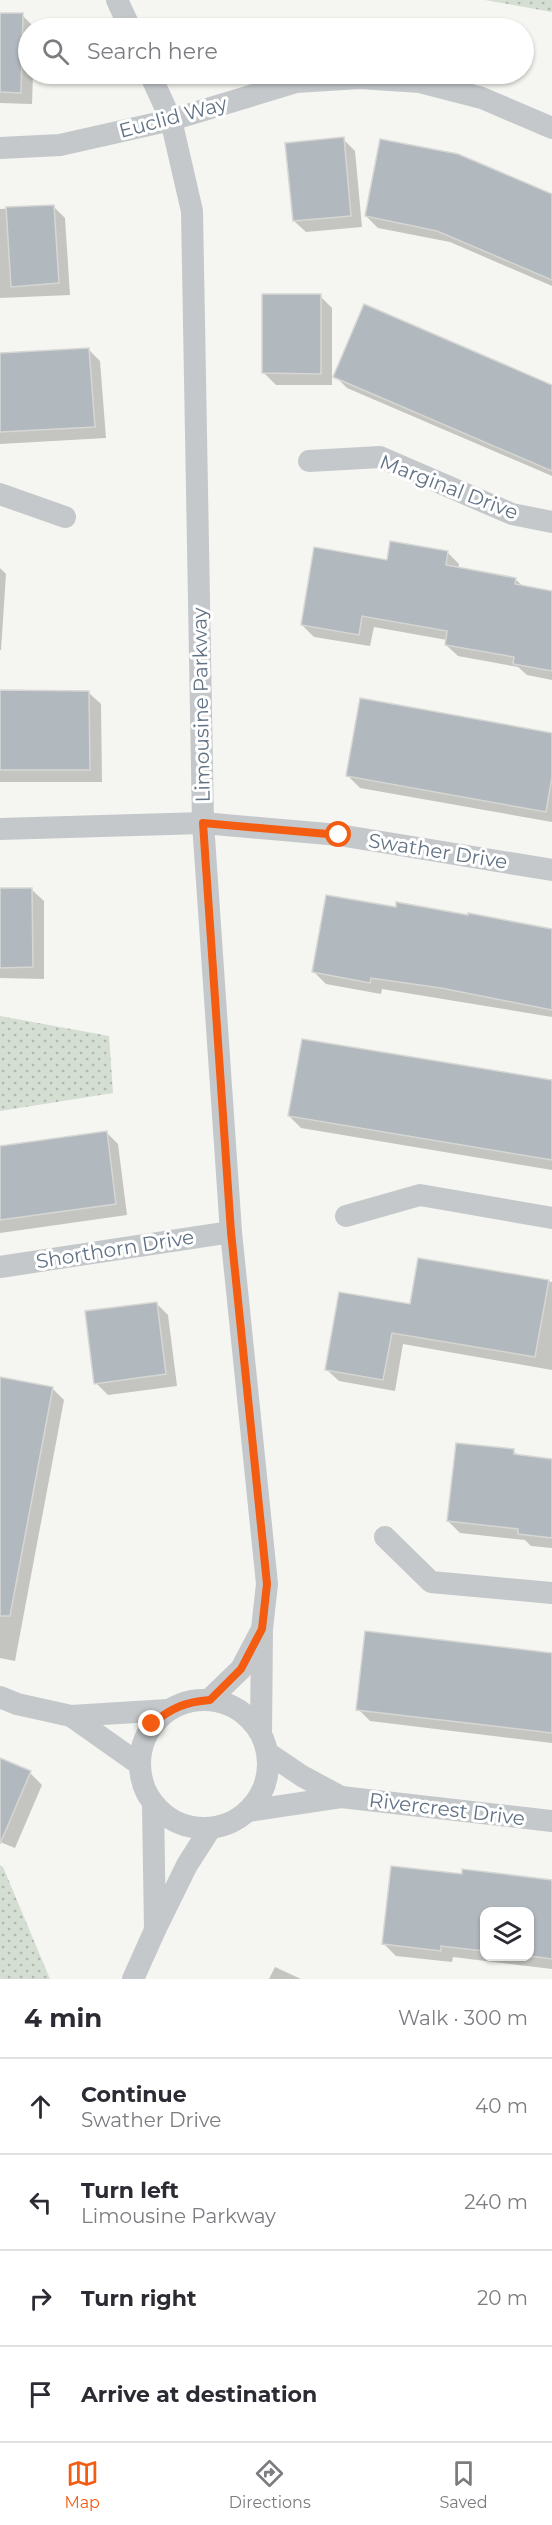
<!DOCTYPE html>
<meta charset="utf-8">
<style>
:root{--surface:#fff;--page:#f2f2f3;--text:#2b2b33;--muted:#7c7c81;--line:#e1e1e2;--accent:#f45c12}
body{margin:0;font-family:Montserrat,sans-serif;background:var(--page);color:var(--text)}
.controls{position:absolute;right:18px;bottom:18px;display:grid;overflow:hidden;border-radius:12px;box-shadow:0 2px 4px #0004}
.controls button{width:54px;height:54px;display:grid;place-items:center;padding:0;border:0;border-bottom:2px solid var(--line);background:var(--surface);color:var(--text);font:30px sans-serif}
.stop{position:absolute;width:18px;height:18px;margin:-14px;border:4px solid #f45c12;border-radius:50%;background:#fff}
.stop.end{background:#f45c12;border-color:#fff;box-shadow:0 2px 6px #0008}
.list{margin:0;padding:0;list-style:none}
h2{display:flex;justify-content:space-between;align-items:center;height:78px;margin:0;padding:0 24px;font-size:26px}
h2 small{font-size:20px;font-weight:400;color:var(--muted)}
.list li{display:grid;grid-template-columns:39px 1fr auto;gap:18px;align-items:center;box-sizing:border-box;height:96px;padding:0 24px;border-top:2px solid var(--line)}
.list b{display:block;font-size:22px;white-space:nowrap}
.list p{margin:0;font-size:20px;white-space:nowrap;color:var(--muted)}
.list em{font-size:20px;font-style:normal;color:var(--muted)}
.icon{flex:none;width:33px;height:33px;fill:none;stroke:currentColor;stroke-width:2;stroke-linecap:round;stroke-linejoin:round}
.map{position:relative;flex:none;width:552px;height:1979px;overflow:hidden}
.search{position:absolute;background:var(--surface);box-shadow:0 2px 4px #0004;left:18px;right:18px;top:18px;height:66px;display:flex;align-items:center;gap:15px;box-sizing:border-box;padding:0 21px;border-radius:33px;color:var(--muted);font-size:22px}
.sheet{height:462px;background:var(--surface)}
nav{display:flex;justify-content:space-around;align-items:center;box-sizing:border-box;height:84px;border-top:2px solid var(--line);background:var(--surface);font-size:16px;color:var(--muted)}
nav a{display:grid;justify-items:center;gap:3px}
nav .on{color:var(--accent)}
.map>svg:first-child{display:block}
.grass{fill:url(#grass-dots)}
.shadow{fill:#0003;fill-rule:evenodd}
.building{fill:#b1b8be;stroke:#d6d7d4;stroke-width:1.5}
.lines{fill:none;stroke-linecap:round;stroke-linejoin:round}
.minor{stroke:#c4c8cb;stroke-width:22}
.route{stroke:#f45c12;stroke-width:8}
.labels{text-anchor:middle;dominant-baseline:central;stroke-width:6;stroke-linejoin:round;paint-order:stroke}
.street-label{font-size:20px;fill:#617285;stroke:#fff}
</style>
<div class="map">
<svg width="552" height="1979" viewBox="0 0 552 1979">
<defs>
<pattern id="grass-dots" width="8" height="8" patternUnits="userSpaceOnUse" patternTransform="scale(1.5)"><rect width="8" height="8" fill="#d5ded2"/><path d="M2 2h.1M6 6h.1" fill="none" stroke="#b0b8b0" stroke-width="1.8" stroke-linecap="round"/></pattern>
</defs>
<rect width="100%" height="100%" fill="#f5f5f1"/>
<g class="grass">
<polygon points="485,0 552,0 552,12"/>
<polygon points="0,1016 109,1036 113,1093 0,1111"/>
<polygon points="0,1865 3,1867 50,1979 0,1979"/>
</g>
<g class="shadow">
<polygon points="0,14 22,15 34,27 28,28 28,74 33,74 32,104 0,103"/>
<polygon points="343,139 355,151 362,227 306,232 294,221"/>
<polygon points="552,196 552,286 450,242 378,228 366,216"/>
<polygon points="53,206 65,218 70,295 0,298 0,209"/>
<polygon points="320,296 332,308 332,385 276,385 264,373"/>
<polygon points="88,349 100,361 106,438 0,444 0,354"/>
<polygon points="335,376 552,388 552,476 347,388"/>
<polygon points="447,552 459,564 458,569 515,579 524,587 552,593 552,680 527,675 518,667 458,656 446,645 447,640 374,627 370,646 314,637 302,625 388,562"/>
<polygon points="0,568 6,574 1,650 0,650"/>
<polygon points="0,692 89,693 101,704 102,782 0,782"/>
<polygon points="552,734 552,822 360,788 348,776"/>
<polygon points="0,889 32,890 44,901 44,979 0,978"/>
<polygon points="397,909 552,930 552,1017 382,989 381,994 326,984 314,972"/>
<polygon points="552,1083 552,1170 301,1128 289,1116"/>
<polygon points="106,1132 118,1144 127,1215 0,1233 0,1147"/>
<polygon points="419,1259 552,1282 552,1370 403,1344 395,1391 339,1381 327,1370 411,1306"/>
<polygon points="156,1303 168,1315 177,1386 108,1395 96,1383"/>
<polygon points="0,1378 52,1388 64,1400 15,1661 0,1658"/>
<polygon points="513,1451 519,1456 552,1460 552,1548 531,1546 525,1540 460,1533 448,1521"/>
<polygon points="552,1655 552,1743 370,1721 358,1709"/>
<polygon points="0,1760 30,1773 42,1785 15,1848 0,1842"/>
<path d="M463,1876L552,1881V1969L453,1957L452,1962L396,1956L384,1944ZM484,1912H530V1956H484Z"/>
<polygon points="275,1967 301,1979 269,1979"/>
</g>
<g class="building">
<polygon points="0,13 23,13 21,93 0,92"/>
<polygon points="344,137 351,216 293,221 285,143"/>
<polygon points="380,139 458,154 552,194 552,280 437,231 365,216"/>
<polygon points="54,205 59,283 11,287 6,207"/>
<polygon points="262,294 321,294 321,374 262,373"/>
<polygon points="364,304 552,385 552,471 333,377"/>
<polygon points="89,348 95,427 0,432 0,353"/>
<polygon points="390,541 448,551 446,565 516,578 515,584 552,591 552,671 513,664 514,657 445,645 447,631 362,616 359,635 301,625 314,547 387,560"/>
<polygon points="0,690 89,691 90,770 0,770"/>
<polygon points="360,698 552,733 552,777 546,812 346,776"/>
<polygon points="0,888 32,888 33,967 0,968"/>
<polygon points="326,895 396,907 396,902 468,915 468,913 552,929 552,1010 441,988 371,978 370,983 312,972"/>
<polygon points="302,1039 552,1080 552,1160 288,1116"/>
<polygon points="107,1131 116,1204 0,1220 0,1146"/>
<polygon points="418,1258 549,1280 535,1357 392,1333 383,1380 325,1370 339,1292 410,1304"/>
<polygon points="157,1302 166,1374 94,1384 85,1311"/>
<polygon points="0,1377 53,1387 10,1616 0,1616"/>
<polygon points="456,1443 514,1449 514,1454 552,1459 552,1538 518,1534 518,1529 447,1521"/>
<polygon points="365,1631 552,1653 552,1733 356,1710"/>
<polygon points="0,1758 31,1771 0,1844"/>
<polygon points="391,1866 462,1874 462,1869 552,1880 552,1959 530,1956 530,1911 484,1911 484,1951 441,1946 441,1951 382,1944"/>
</g>
<g class="lines">
<g class="minor">
<polyline points="117,0 130,28"/>
<polyline points="150,74 171,120 192,211 203,823 231,1232 267,1584 262,1629"/>
<polyline points="0,148 60,145 171,120 296,82 360,78 420,82 482,98 552,128"/>
<polyline points="309,461 380,457 512,514 552,522"/>
<polyline points="0,494 65,517"/>
<polyline points="0,829 203,823 339,835 552,870"/>
<polyline points="346,1216 420,1195 552,1218"/>
<polyline points="0,1267 231,1232"/>
<polyline points="385,1537 431,1582 552,1593"/>
<polyline points="0,1697 17,1704 71,1716"/>
<polyline points="210,1699 241,1669 262,1629 261,1733"/>
<circle cx="204" cy="1764" r="64"/>
<polyline points="139,1764 71,1716 168,1710"/>
<polyline points="341,1797 552,1821"/>
<polyline points="153,1804 155,1930 187,1865 210,1829"/>
<polyline points="248,1811 341,1797 302,1776 268,1753"/>
<polyline points="133,1979 155,1930"/>
</g>
</g>
<g class="lines">
<path class="route" d="M152,1724C171,1708 185,1702 210,1700L241,1669L262,1629L267,1584L231,1232L203,823L339,835"/>
</g>
<g class="labels">
<g class="street-label">
<text transform="translate(173 117) rotate(-15)">Euclid Way</text>
<text transform="translate(449 487) rotate(21)">Marginal Drive</text>
<text transform="translate(201 705) rotate(-91)">Limousine Parkway</text>
<text transform="translate(438 851) rotate(9)">Swather Drive</text>
<text transform="translate(115 1249) rotate(-9)">Shorthorn Drive</text>
<text transform="translate(447 1809) rotate(7)">Rivercrest Drive</text>
</g>
</g>
</svg>
<div class="controls">
<button><svg class="icon" aria-label="layers" viewBox="0 0 24 24"><path d="M12 4l9 5-9 5-9-5zM3 14l9 5 9-5"/></svg></button>
</div>
<div class="stop" style="left:339px;top:835px"></div>
<div class="stop end" style="left:152px;top:1724px"></div>
<div class="search"><svg class="icon" aria-label="search" viewBox="0 0 24 24"><circle cx="10" cy="10" r="6"/><path d="M15 15l6 6"/></svg>Search here</div>
</div>
<section class="sheet">
<h2>4 min<small>Walk · 300 m</small></h2>
<ul class="list">
<li><svg class="icon" aria-label="ahead" viewBox="0 0 24 24"><path d="M12 20V5M6 11l6-6 6 6"/></svg><div><b>Continue</b><p>Swather Drive</p></div><em>40 m</em></li>
<li><svg class="icon" aria-label="left" viewBox="0 0 24 24"><path d="M17 20v-9H6M10 6l-5 5 5 5"/></svg><div><b>Turn left</b><p>Limousine Parkway</p></div><em>240 m</em></li>
<li><svg class="icon" aria-label="right" viewBox="0 0 24 24"><path d="M7 20v-9h11M14 6l5 5-5 5"/></svg><div><b>Turn right</b></div><em>20 m</em></li>
<li><svg class="icon" aria-label="arrive" viewBox="0 0 24 24"><path d="M6 21V4h12l-3 4 3 4H6"/></svg><div><b>Arrive at destination</b></div></li>
</ul>
</section>
<nav>
<a class="on"><svg class="icon" aria-label="map" viewBox="0 0 24 24"><path d="M3 6l6-2 6 2 6-2v14l-6 2-6-2-6 2zM9 4v14M15 6v14"/></svg>Map</a>
<a><svg class="icon" aria-label="directions" viewBox="0 0 24 24"><path d="M12 3l9 9-9 9-9-9zM9 14v-3h6M13 9l2 2-2 2"/></svg>Directions</a>
<a><svg class="icon" aria-label="saved" viewBox="0 0 24 24"><path d="M7 4h10v16l-5-4-5 4z"/></svg>Saved</a>
</nav>
